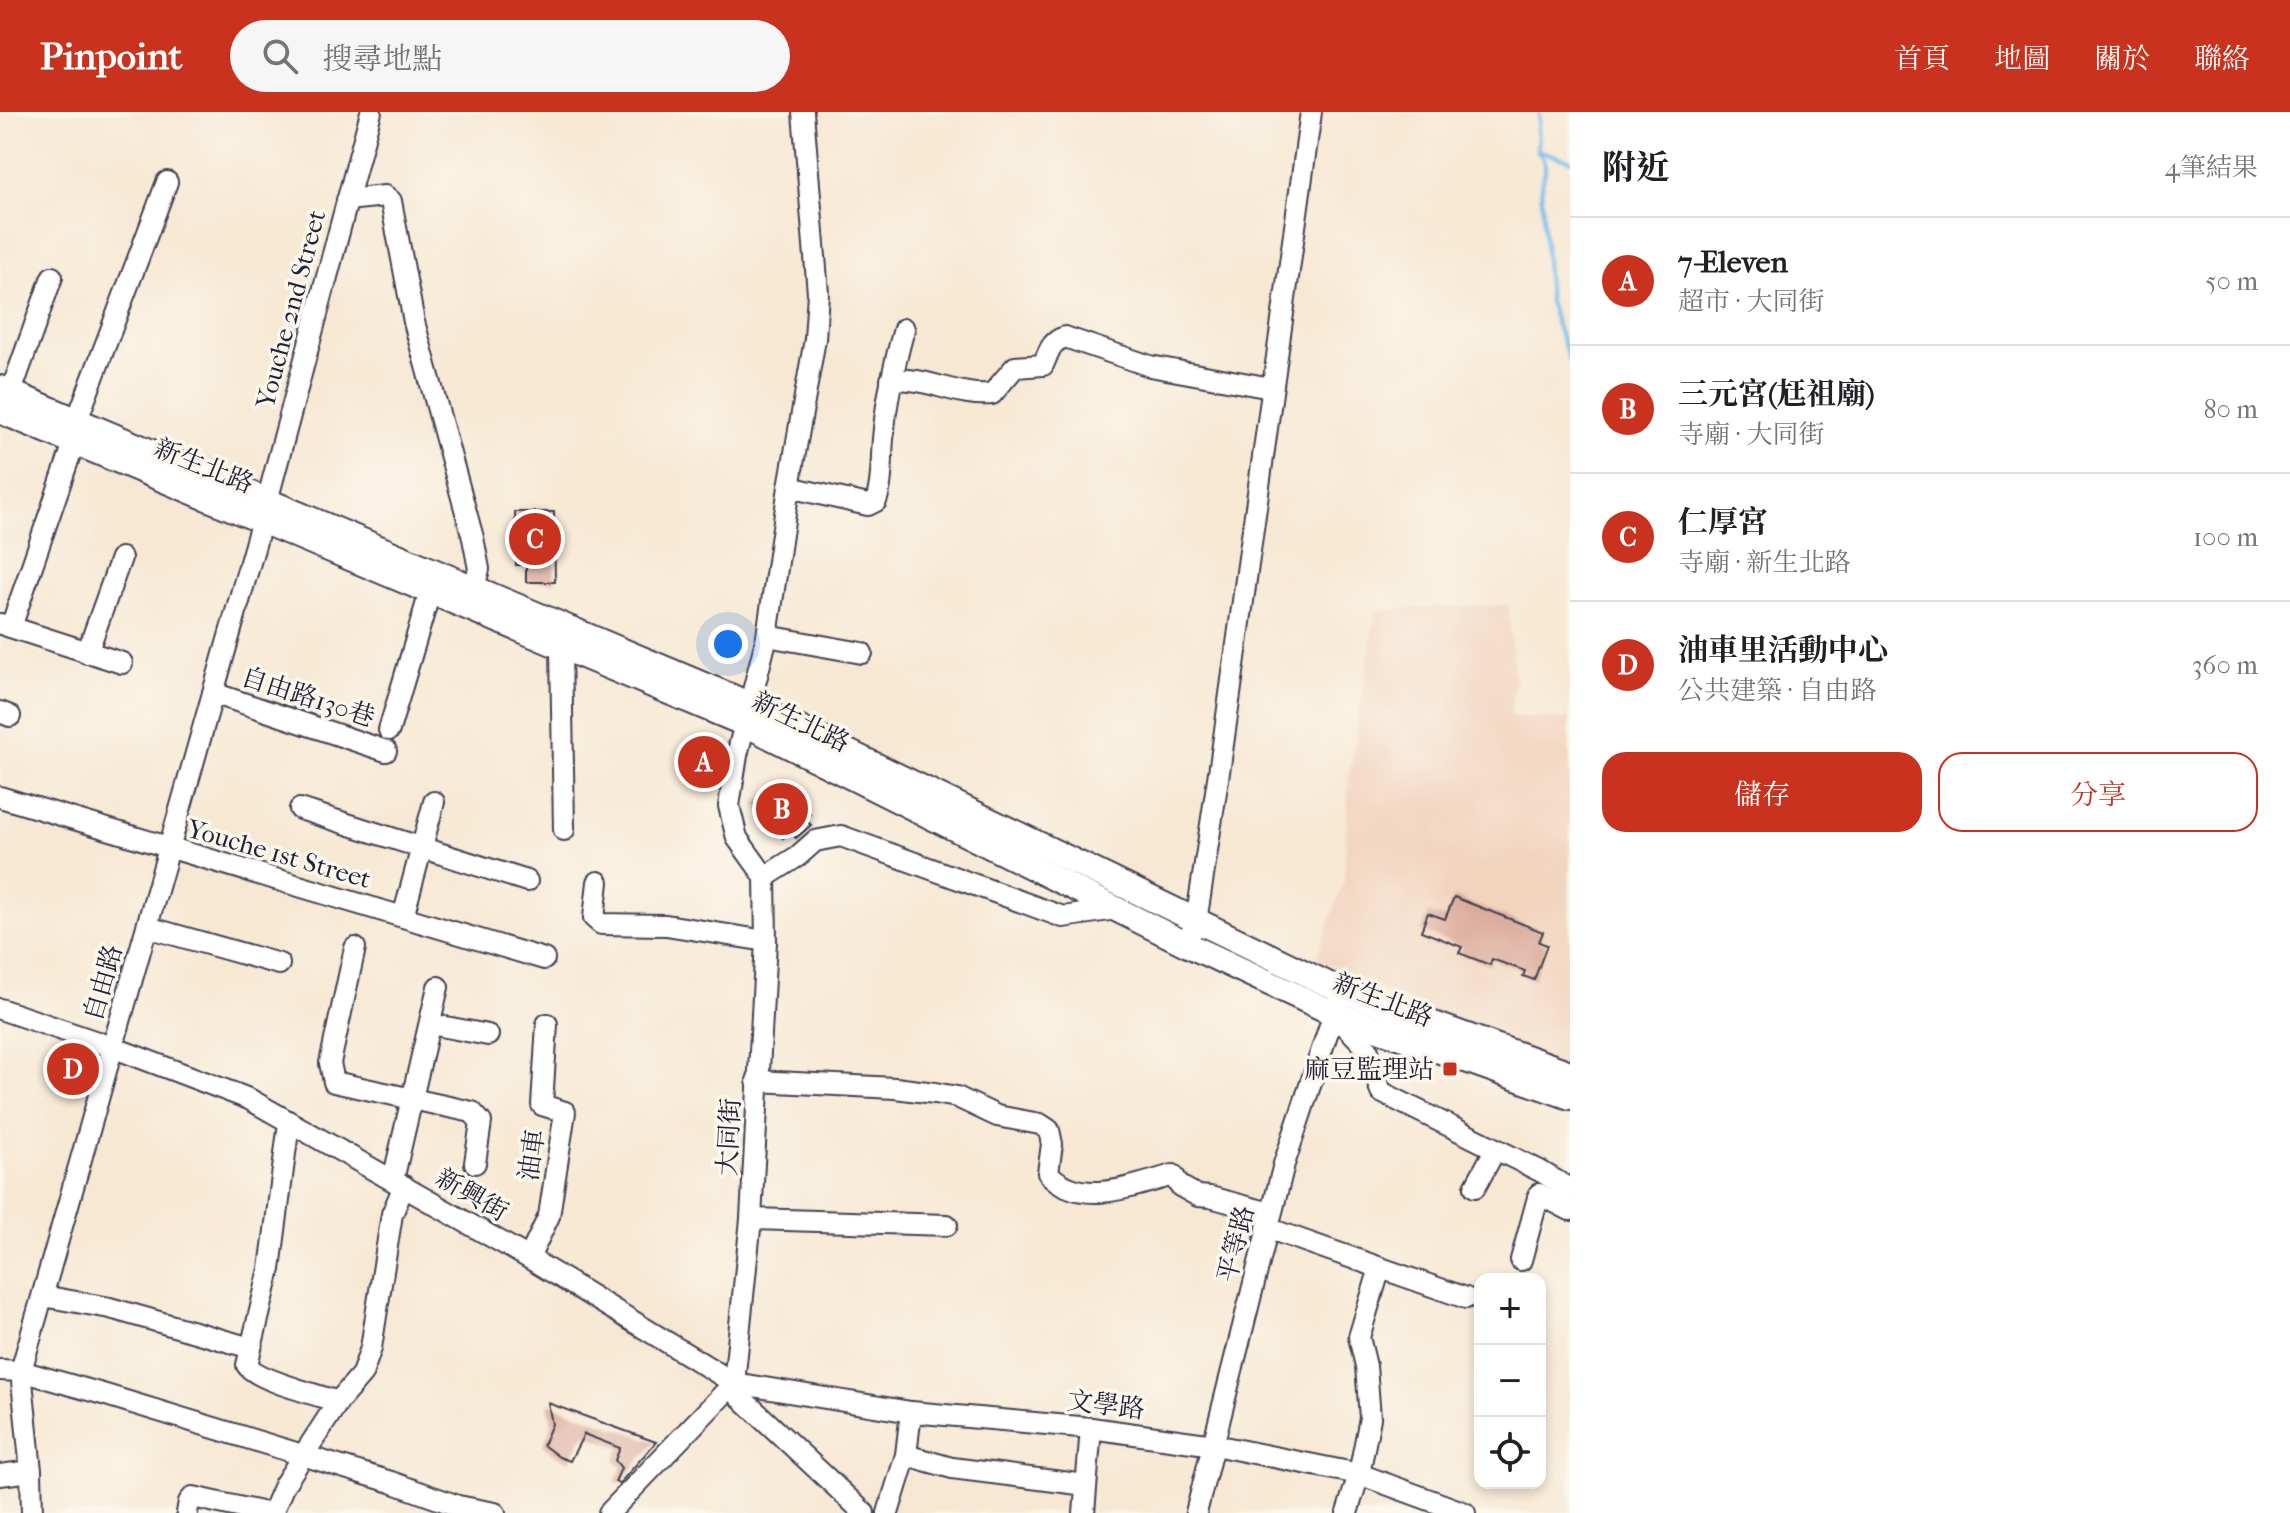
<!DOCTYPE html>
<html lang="zh-TW">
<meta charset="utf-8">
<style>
:root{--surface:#fff;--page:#f6f6f6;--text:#202124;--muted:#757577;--line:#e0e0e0;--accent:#c8321e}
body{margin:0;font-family:"IM FELL French Canon","Noto Serif TC",serif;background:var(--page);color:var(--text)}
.controls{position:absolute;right:24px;bottom:24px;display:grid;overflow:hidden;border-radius:16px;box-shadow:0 4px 12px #0003}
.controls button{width:72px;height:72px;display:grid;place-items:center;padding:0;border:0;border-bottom:2px solid var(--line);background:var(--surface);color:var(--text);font:40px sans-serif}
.you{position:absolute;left:728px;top:532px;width:28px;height:28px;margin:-20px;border:6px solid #fff;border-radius:50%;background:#1a73e8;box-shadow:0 0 0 12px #1a73e833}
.badge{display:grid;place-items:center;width:52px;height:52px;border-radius:50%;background:var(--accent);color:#fff;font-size:26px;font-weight:700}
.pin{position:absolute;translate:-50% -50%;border:4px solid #fff;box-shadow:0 2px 8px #0006}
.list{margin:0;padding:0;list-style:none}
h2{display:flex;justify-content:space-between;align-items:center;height:104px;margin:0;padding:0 32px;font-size:34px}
h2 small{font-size:26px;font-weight:400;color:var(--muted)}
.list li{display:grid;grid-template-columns:52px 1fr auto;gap:24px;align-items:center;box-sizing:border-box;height:128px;padding:0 32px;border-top:2px solid var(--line)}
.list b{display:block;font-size:30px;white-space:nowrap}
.list p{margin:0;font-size:26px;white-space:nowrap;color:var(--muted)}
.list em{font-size:26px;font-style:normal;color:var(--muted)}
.actions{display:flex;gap:16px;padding:24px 32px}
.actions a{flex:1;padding:18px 0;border:2px solid var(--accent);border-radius:24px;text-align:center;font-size:28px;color:var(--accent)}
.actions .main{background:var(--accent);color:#fff}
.icon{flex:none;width:44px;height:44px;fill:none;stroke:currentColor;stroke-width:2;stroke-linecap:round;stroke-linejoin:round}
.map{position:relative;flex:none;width:1570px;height:1401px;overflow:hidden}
header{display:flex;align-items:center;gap:48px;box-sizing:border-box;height:112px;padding:0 40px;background:var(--accent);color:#fff}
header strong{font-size:38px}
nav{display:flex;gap:44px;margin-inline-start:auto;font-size:28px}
.search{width:560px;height:72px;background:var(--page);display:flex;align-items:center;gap:20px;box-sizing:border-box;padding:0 28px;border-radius:44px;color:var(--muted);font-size:30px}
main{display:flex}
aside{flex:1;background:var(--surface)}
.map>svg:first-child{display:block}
.built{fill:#f2d4be}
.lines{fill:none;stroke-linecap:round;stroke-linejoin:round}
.stream{stroke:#73bcec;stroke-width:4}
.building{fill:#daa999}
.minor-casing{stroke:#424052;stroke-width:24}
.major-casing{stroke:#424052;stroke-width:28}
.minor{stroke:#fff;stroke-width:20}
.major{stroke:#fff;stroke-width:24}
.poi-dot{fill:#c8321e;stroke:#fbf7ec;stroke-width:3}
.labels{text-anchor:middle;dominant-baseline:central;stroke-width:7;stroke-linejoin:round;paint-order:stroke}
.street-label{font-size:26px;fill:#22223b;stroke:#fbf7ec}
.poi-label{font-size:26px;fill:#22223b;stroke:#fbf7ec;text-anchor:end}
</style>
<header>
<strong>Pinpoint</strong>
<div class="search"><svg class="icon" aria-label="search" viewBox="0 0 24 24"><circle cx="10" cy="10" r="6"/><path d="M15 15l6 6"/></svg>搜尋地點</div>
<nav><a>首頁</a><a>地圖</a><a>關於</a><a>聯絡</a></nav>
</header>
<main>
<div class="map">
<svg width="1570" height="1401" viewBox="0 0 1570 1401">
<rect width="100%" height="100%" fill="#fbf7ec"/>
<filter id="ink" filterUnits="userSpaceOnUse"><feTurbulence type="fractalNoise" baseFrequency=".0125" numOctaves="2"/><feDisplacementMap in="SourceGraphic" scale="16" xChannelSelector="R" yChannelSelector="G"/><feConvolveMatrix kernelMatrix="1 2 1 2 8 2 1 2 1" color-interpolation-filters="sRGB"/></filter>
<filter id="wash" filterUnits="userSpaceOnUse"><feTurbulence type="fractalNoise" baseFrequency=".006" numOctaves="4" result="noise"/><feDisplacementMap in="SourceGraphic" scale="32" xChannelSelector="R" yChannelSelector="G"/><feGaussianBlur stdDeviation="1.8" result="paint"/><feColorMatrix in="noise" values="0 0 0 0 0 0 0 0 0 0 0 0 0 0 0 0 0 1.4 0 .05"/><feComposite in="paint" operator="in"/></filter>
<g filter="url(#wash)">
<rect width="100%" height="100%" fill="#f7e8d3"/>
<polygon class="built" points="1508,493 1515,571 1510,604 1570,607 1570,962 1316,847 1344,769 1349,664 1376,498"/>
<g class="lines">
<g class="stream">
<polyline points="1539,0 1537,38 1570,48"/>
<path d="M1537,38C1548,51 1546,59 1541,74L1549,190L1570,251"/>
</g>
</g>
<g id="blocks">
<g class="building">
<polygon points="515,400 554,400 555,470 526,470 526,453 516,453"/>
<polygon points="688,630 725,637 719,669 682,662"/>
<polygon points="781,669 810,702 804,706 811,713 796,726 790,719 783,726 754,692"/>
<polygon points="1454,785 1543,820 1539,830 1547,833 1534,868 1523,864 1525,859 1492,847 1490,853 1459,841 1462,835 1421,819 1428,801 1445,807"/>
<polygon points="65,933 91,942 80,982 54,974"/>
<polygon points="548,1291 656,1330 619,1372 615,1370 621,1356 615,1348 620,1336 584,1322 570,1349 559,1345 543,1333 552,1312"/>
</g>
</g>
</g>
<g filter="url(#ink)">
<use href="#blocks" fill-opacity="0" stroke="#424052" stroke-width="2"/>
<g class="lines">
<defs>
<g id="minor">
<polyline points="347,88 385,84 391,89 414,210 473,426 479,457 470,490"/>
<path d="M891,268C926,264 955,285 992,282L1015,255L1043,253C1049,240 1050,230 1065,225L1150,254L1271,276"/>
<polyline points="11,280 52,165"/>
<polyline points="77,308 167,70"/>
<path d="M789,375L868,393L876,389C883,370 881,348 883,327C886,290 894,253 904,217"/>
<polyline points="1,512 122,551"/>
<polyline points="11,515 74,331"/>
<polyline points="767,524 862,541"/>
<polyline points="561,536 564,718"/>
<polyline points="87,541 121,446"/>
<polyline points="213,581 386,639"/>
<polyline points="0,600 10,604"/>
<polyline points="389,618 430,480"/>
<polyline points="0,685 544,847"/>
<polyline points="300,697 527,769"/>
<polyline points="765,765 798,744 815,729 841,724 1063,805 1116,797"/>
<polyline points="598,770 594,806 601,812 666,813 766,829"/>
<polyline points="403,805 434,690"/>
<polyline points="147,815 279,852"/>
<polyline points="1192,819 1196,810 1221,647 1311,0"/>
<polyline points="355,836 330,951 334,970 472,1000 481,1010 475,1051"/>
<polyline points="0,897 112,935 249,987 529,1146 734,1271 738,1283 864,1401"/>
<polyline points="1333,901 1367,936 1381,980 1540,1059 1570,1077"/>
<polyline points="430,912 488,923"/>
<path d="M757,969L895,976L935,981L957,985L997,1004L1040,1012L1049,1018L1052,1032L1048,1061C1080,1096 1133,1074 1173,1063L1180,1074L1198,1084L1210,1085L1270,1101"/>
<path d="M289,1011L270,1157L247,1253C256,1268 319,1283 338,1290"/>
<polyline points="393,1068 438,875"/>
<polyline points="1475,1075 1495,1038"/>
<polyline points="751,1107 947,1113"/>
<polyline points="1267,1116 1466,1186"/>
<polyline points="529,1146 549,1104 565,1000 542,993 547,912"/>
<polyline points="1521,1148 1539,1082 1570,1098"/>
<polyline points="43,1184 110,1196 251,1236"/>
<polyline points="0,1258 21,1259 106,1283 391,1370 458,1394 495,1401"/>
<polyline points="734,1271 911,1300 1091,1316 1214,1333 1359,1362 1465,1401"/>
<polyline points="906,1343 952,1356 1086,1373"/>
<polyline points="0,1363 31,1359"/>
<polyline points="32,1401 31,1359 21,1259 262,408 371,0"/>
<polyline points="187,1401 189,1390 193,1385 265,1401"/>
<polyline points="272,1401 284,1373 338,1290 362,1262 371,1236 392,1102 404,1074"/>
<polyline points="609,1401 734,1271 751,1107 766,829 765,765 737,726 729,694 737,643 767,524 789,375 815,227 818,181 803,0"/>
<polyline points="888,1401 906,1343 911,1300"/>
<polyline points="1084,1401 1091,1316"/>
<polyline points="1196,1401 1284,1052 1339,886"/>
<polyline points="1347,1401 1359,1362 1370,1306 1366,1254 1359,1225 1380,1156"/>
</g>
<g id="major">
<polyline points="0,276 751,593 1342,879 1570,961"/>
<polyline points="0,299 745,612 1186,832 1333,901 1570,985"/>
</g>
</defs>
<use href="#minor" class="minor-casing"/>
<use href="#major" class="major-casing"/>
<use href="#minor" class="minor"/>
<use href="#major" class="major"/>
</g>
</g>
<rect class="poi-dot" x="1442" y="949" width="16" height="16" rx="4"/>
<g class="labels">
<g class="street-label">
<text transform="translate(291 197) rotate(-75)">Youche 2nd Street</text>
<text transform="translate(204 354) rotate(22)">新生北路</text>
<text transform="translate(308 585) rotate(18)">自由路130巷</text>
<text transform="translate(801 610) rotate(26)">新生北路</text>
<text transform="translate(279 742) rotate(16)">Youche 1st Street</text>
<text transform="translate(103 871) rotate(-74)">自由路</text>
<text transform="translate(1383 888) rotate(21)">新生北路</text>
<text transform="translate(729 1025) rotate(-87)">大同街</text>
<text transform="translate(532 1043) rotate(-82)">油車</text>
<text transform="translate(472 1083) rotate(30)">新興街</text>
<text transform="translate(1236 1132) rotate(-76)">平等路</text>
<text transform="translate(1106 1293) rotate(7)">文學路</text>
</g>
<g class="poi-label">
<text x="1434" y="957">麻豆監理站</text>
</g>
</g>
</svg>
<div class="controls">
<button>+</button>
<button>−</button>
<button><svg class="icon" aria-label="locate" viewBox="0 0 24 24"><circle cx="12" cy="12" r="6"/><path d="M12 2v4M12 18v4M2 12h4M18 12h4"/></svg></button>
</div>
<div class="you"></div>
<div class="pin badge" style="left:704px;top:650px">A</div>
<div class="pin badge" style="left:782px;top:697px">B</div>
<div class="pin badge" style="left:535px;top:427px">C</div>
<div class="pin badge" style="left:73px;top:957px">D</div>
</div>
<aside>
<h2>附近<small>4筆結果</small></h2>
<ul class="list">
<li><span class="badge">A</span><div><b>7-Eleven</b><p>超市 · 大同街</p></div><em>50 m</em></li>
<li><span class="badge">B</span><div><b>三元宮(尪祖廟)</b><p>寺廟 · 大同街</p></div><em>80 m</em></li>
<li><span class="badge">C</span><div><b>仁厚宮</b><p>寺廟 · 新生北路</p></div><em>100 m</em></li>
<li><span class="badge">D</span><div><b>油車里活動中心</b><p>公共建築 · 自由路</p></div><em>360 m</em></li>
</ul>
<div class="actions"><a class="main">儲存</a><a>分享</a></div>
</aside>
</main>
